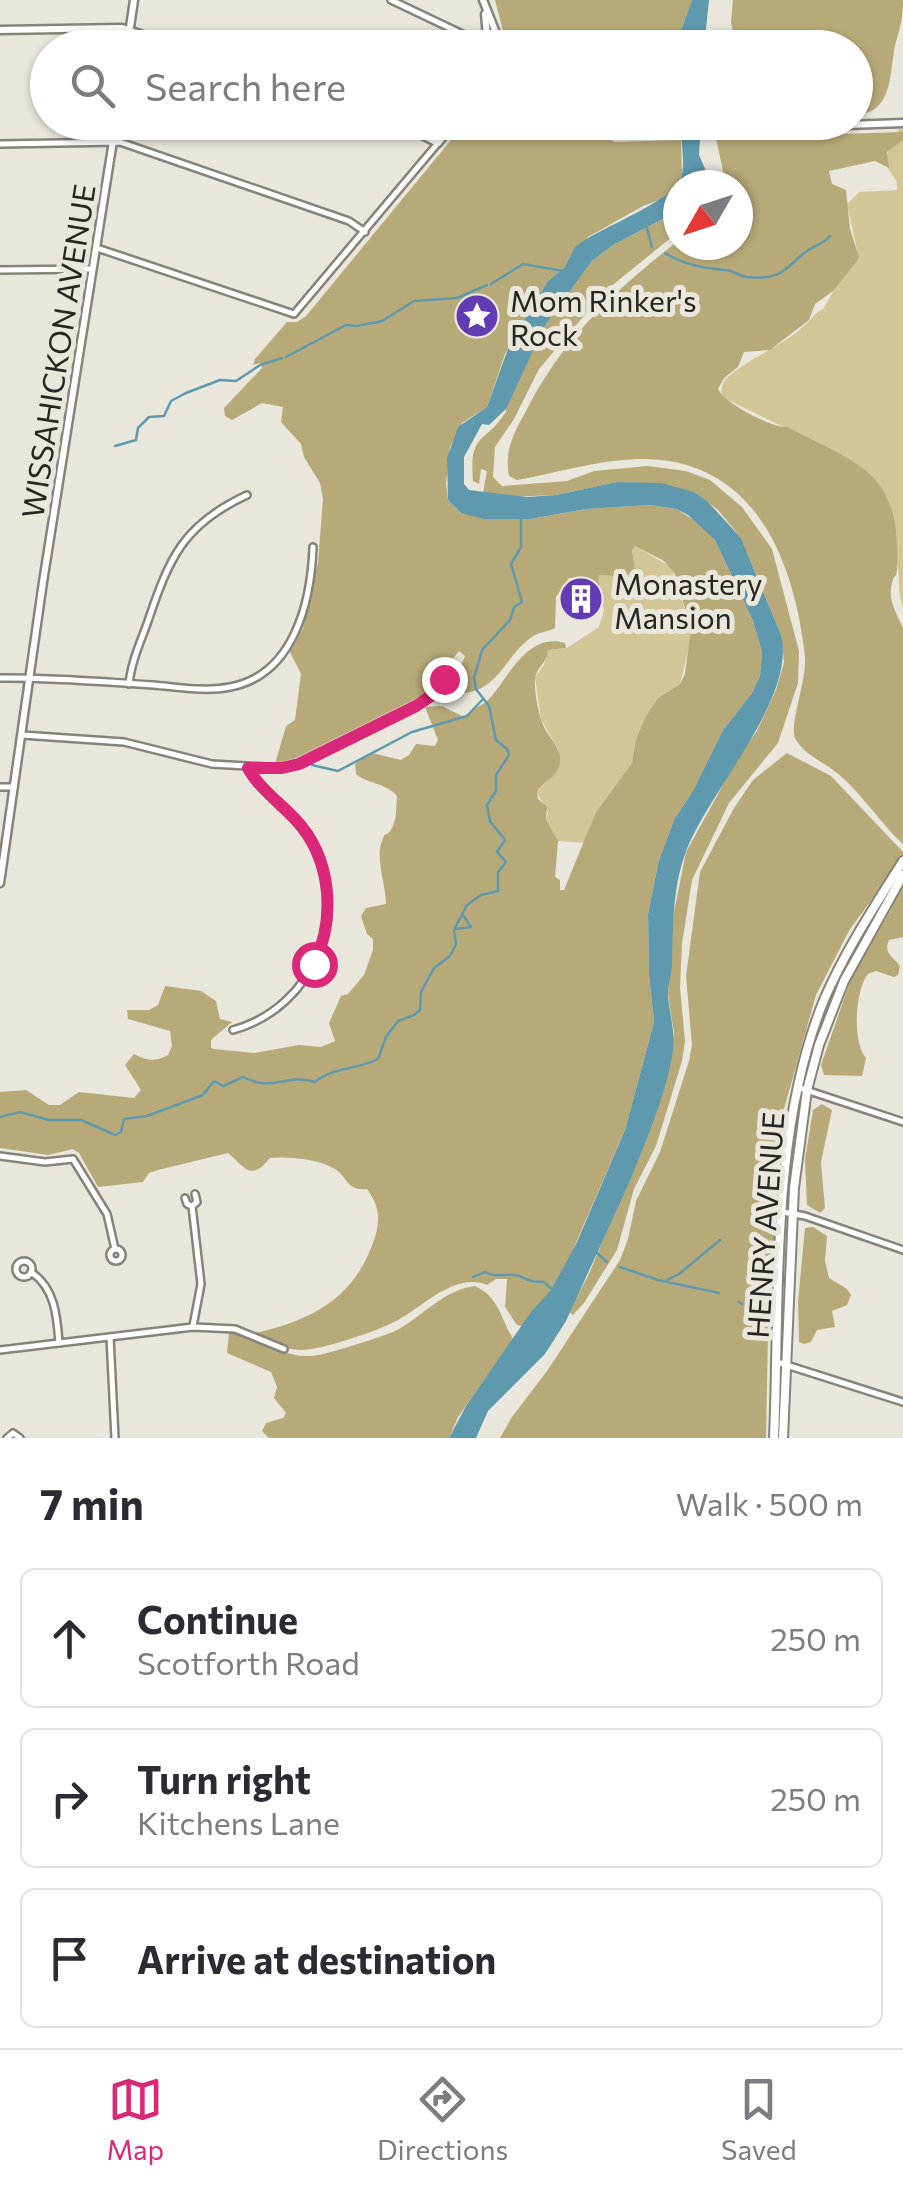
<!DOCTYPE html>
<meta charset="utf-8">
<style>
:root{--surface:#fff;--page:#f7f7f7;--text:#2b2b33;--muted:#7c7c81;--line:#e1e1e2;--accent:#db2777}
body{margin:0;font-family:Commissioner,sans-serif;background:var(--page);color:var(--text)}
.compass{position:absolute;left:663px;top:170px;width:90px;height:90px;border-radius:50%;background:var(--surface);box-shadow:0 2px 8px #0004;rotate:231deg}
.stop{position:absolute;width:30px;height:30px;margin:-22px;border:8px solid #db2777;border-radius:50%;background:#fff}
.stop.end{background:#db2777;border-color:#fff;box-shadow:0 2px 10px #0008}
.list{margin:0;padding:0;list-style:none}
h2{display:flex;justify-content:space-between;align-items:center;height:130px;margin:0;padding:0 40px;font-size:42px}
h2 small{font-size:32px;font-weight:400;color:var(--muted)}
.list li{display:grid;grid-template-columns:65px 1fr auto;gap:30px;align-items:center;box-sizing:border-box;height:140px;margin:0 20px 20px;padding:0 20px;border:2px solid var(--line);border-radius:15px}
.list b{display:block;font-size:38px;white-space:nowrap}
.list p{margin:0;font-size:32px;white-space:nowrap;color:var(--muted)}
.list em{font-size:32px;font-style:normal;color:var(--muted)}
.icon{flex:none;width:55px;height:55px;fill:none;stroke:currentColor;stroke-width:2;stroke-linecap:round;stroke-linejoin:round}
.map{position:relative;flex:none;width:903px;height:1438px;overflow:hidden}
.search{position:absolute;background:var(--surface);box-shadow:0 2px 8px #0004;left:30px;right:30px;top:30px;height:110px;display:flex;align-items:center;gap:25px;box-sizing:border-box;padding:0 35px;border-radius:55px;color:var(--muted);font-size:38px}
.sheet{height:610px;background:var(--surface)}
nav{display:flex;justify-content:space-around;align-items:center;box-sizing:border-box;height:140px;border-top:2px solid var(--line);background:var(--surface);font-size:28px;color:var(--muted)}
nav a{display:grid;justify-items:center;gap:5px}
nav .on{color:var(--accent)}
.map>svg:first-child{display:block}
.green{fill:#d3c596}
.forest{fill:#b8aa78}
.water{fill:#5e99ae}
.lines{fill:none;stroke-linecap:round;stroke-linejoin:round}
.stream{stroke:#5e99ae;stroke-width:2.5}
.minor-casing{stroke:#86847a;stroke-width:10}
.tertiary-casing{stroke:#86847a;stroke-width:11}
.primary-casing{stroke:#86847a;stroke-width:12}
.minor{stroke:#fff;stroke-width:5}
.tertiary{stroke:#fff;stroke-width:6}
.primary{stroke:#fff;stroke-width:8}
.route{stroke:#db2777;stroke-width:12}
.labels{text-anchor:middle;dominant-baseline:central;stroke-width:10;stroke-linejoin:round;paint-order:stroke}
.poi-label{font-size:30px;fill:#272622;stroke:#e9e6dc;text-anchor:start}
.street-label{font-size:30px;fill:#272622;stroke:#e9e6dc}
</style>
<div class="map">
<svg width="903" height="1438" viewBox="0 0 903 1438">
<rect width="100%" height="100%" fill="#e9e6dc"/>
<g class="green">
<path d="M898,129H903V607C896,588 903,573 893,554L790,430L724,398L721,392C723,384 722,383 727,378C751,356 783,347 806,324C813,318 814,313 823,309L857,250L847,204L859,192L897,190V182L884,162Z"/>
<polygon points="635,546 671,567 691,629 690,643 680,684 658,698 646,716 632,763 596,812 584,843 558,841 546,819 548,813 537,792 557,771 559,751 541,719 535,677 544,665 548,650 567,648 599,627 604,610 597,578 600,575 625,577 635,569 632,549"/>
</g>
<g class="forest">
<polygon points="495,0 692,0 680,33 681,48 512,47 503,31"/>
<path d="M733,0H903C903,16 901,24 897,38C888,66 897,112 856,115V48L736,47L731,22Z"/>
<path d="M465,123H575L594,135L616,142L681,140L682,175L676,187L659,200L643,206L588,237L565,267L548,281L505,354L487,407L462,423L450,447L446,483L448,500L461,513L531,519L586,509L650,505L676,509L705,527L715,540L753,621L762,652L760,676L752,693L723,730L694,789L674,820L659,860L648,914L649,975L654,1022L625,1130L571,1254L551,1290L522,1326L517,1325L505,1307L507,1279H496L487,1285C455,1272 424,1306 398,1320C380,1330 322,1350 302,1350C284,1350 268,1341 251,1334C308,1322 354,1300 374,1240C381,1220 379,1205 367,1189C346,1191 348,1177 335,1169C319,1159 288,1156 270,1158C250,1183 244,1166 228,1153L158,1170L149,1173L143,1182L98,1187L79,1153L73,1149L48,1155L0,1148V1092L26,1090L49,1105H60L79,1092L134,1098L141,1090L125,1065L134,1054C147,1061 156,1062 168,1055L172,1046L170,1031L128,1019L127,1010H149L158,1005L165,986L201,991L216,1001L220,1019L232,1022L211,1040V1048L214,1049L254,1053L299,1045L321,1047L335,1041L329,1023L341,996L348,994L364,975L373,950V939L367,934L361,916L366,908L386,904C386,885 375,859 382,841C386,829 386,839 392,828C397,820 396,805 397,796C385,782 369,785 356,774L355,764L372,753L401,760L409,755L416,744L435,746L438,740L425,707L442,706L464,717C472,709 484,705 491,697C510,674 529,632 565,643L566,648L548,650C547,663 537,667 535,678C534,692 538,712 543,725C549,739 566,751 558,769C554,778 542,783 537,792L538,799L547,807L546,819L558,841L555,877L560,880V890H564L596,812L632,763L636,740L646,716L658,698L680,684L685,674L691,629L675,574L664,561L635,546L632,550L635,569L625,577L600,575L598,578L601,592L598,597C592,585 584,575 569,578L556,597L555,628C547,632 539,632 532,637C505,655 499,691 462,693L456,678L465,656L459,651L427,693L296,758L275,764L286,726L295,720L301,674L290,652L303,628L318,563L323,499L320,483L304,457L301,444L281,422L283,407L262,403L232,420L225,416L224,408L262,368L261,363L253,365L255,359L287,322H297L306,316Z"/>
<path d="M903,132V140L887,152L889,168L875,161L829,171L832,184L846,190L850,229L859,257L857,261L833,291L815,304L809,320L770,350L744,352L738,367L724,378L718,389C724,403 772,428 787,427C862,466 901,471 897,569C896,580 895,572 892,583C887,599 897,614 903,628V844C878,821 858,787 829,767C817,759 802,752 795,738C789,725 807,680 805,657C794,557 753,456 637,459C598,460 556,473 517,480L509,476C504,450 514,433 526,411C563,338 614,291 678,241V245H738V185H726L716,138Z"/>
<path d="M678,211V232L604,292L539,369L514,419L495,447L493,477L502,486L567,481L594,471L648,466L686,471L710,480L742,507L772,549L799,651L798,683L778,743L729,803L692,880L682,944L680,987L685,1041L682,1061L656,1146L634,1189L617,1250L584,1303L573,1315L569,1312L589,1274L620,1198L630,1181L668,1071L674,1033L668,994L671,927L686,852L740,754L757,731L776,690L784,662L781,635L741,538L718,510L694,492L643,483L617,482L556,495L510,497L483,493L487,471L481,469L479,484L473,481C469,432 484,445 506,412V404L544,327L592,261L613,245Z"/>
<path d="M787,753L831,776L903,852V937L889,940C883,953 893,956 900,966L898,975L894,977L876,971L868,974C855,990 852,1042 866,1058L862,1076L824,1075L821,1065L851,979L891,909L892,904L876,894L850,929L816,995L784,1109L776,1170L774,1237L769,1283L766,1438H500L512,1417L547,1371L620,1260L628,1239L636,1201L660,1152L689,1061L692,1045L686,976L700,872L734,808L753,780Z"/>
<polygon points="822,1104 832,1110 821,1162 825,1208 820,1213 807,1205 805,1159 813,1110"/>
<polygon points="813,1227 827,1236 825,1261 829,1278 847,1289 851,1295 847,1305 832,1311 835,1327 817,1330 811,1342 804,1344 799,1342 798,1302 805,1228"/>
<path d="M475,1286C499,1297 501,1319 513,1339L458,1417L449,1438H269L262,1431L266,1423L283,1418L286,1413L274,1398L277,1387L271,1372L227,1353L229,1333C258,1332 280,1362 319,1355C333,1352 390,1335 401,1328C425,1313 445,1290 475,1286Z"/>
</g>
<g class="water">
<polygon points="692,0 709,0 704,47 681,47 680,33"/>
<path d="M681,123H701L699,155L706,171L702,185H678V211L613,245L592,261L544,327L506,409L489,425L482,424L464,457V484L469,490L527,497L556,495L617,482L661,483L694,492L707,501L741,538L781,635C797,699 708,791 685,854C672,891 673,929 672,967C671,977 667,987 668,997C670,1015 675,1031 673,1050C667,1092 646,1141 630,1181L566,1321L545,1354L488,1411L476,1438H449L466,1406L531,1312L551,1290L577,1242L625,1130L654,1022L649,975L648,914L659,860L674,820L694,789L723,730L752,693L760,676L762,652L753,621L715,540L688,515L676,509L650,505L586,509L531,519H484L461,513L448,500L447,458L458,427L487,407L509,346L548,281L565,267L575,247L582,242C603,227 674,200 681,178C686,162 680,139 681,123Z"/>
</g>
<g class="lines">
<g class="stream">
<polyline points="737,42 767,42"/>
<polyline points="646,225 652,247"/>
<path d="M665,253C684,265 704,268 725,270C733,270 739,276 747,277C787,281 785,265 810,249C818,244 823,244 830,236"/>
<polyline points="491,284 523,264 563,271"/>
<polyline points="286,357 346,325 357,326 382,321 414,301 457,298 487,285"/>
<polyline points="115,446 136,440 138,428 149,417 164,416 171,401 186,393 220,380 236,381 260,365 282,358"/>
<polyline points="312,765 338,771 412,732 467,716 483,699"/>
<polyline points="455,929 471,927 463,915"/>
<path d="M0,1117L20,1112L49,1120H81L115,1135L121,1132L124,1119L147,1116L203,1095L214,1081L223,1086L243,1077C275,1093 284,1073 315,1082C332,1067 357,1070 378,1059L386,1037L398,1021L414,1015L420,1010L421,992L434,968L450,956L456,944L454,930L467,905L481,895L498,891V872L506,862L497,852L505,840L490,821L487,805L496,791V775L509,755L507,749L496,740L489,706L476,689L474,678L482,650L510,620L514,607L522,602L511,564L521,547V517"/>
<polyline points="597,1253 607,1262"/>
<polyline points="620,1267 658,1280 719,1293"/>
<path d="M473,1277L485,1272C497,1279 508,1272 519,1276C531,1281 530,1282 544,1282L553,1290"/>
<polyline points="665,1281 679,1274 720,1240"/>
<polyline points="739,1302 742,1304"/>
</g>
<defs>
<g id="minor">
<polyline points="391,0 473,39 488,42"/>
<polyline points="0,144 120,142 349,221 365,232"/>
<polyline points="97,248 294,314 438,143"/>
<polyline points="0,270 92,269"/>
<path d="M0,678C51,677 103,682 153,685C178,687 205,692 230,687C294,675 311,602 313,547"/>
<path d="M129,684C131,663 140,643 147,624C169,559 182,525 247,495"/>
<polyline points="22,735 124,742 212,764 283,768 304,762 416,706 431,695 445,679"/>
<polyline points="0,787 14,787"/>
<path d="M233,1030C315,1007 353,912 309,838C293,811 263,795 248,768"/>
<polyline points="797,1087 903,1122"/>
<polyline points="0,1156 45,1162 73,1159 107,1214 115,1249"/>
<polyline points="185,1198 187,1204 192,1206 197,1202 195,1194"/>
<polyline points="192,1206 201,1284 193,1326"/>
<polyline points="783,1212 805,1216 903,1250"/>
<circle cx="116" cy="1255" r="6"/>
<circle cx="24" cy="1269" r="8"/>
<path d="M31,1272C55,1288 57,1316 59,1343"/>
<polyline points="110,1337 115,1438"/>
<polyline points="0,1350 193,1327 235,1329 284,1349"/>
<polyline points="777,1362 903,1402"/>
<polyline points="7,1438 13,1433 20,1438"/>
</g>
<g id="tertiary">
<polyline points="483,0 502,48"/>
<polyline points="485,14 488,48"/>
<polyline points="0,30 122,28 182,48"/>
<polyline points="127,48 134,0"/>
<polyline points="397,122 438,143 455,122"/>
<polyline points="588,122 623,133 903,123"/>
<polyline points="409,125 440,122"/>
<polyline points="0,883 43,582 116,122"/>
</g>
<g id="primary">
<path d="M774,1438C780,1297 770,1132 824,1000C845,951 875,906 903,861"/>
<polyline points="783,1438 794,1188 807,1090 819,1045 844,981 903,875"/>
</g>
</defs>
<use href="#minor" class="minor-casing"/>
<use href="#tertiary" class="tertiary-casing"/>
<use href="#primary" class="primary-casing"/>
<use href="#minor" class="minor"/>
<use href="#tertiary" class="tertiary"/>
<use href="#primary" class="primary"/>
</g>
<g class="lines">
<path class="route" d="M314,964C336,918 332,858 295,819C280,803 259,788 248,768H282L299,764L416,706L431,696L444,679"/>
</g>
<defs>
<symbol id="sight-disc" viewBox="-11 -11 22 22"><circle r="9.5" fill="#633cb5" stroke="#e9e6dc"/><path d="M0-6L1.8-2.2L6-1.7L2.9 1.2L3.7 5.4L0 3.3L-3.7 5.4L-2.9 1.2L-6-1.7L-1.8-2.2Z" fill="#fff"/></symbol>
<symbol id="building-disc" viewBox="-11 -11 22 22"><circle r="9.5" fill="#633cb5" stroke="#e9e6dc"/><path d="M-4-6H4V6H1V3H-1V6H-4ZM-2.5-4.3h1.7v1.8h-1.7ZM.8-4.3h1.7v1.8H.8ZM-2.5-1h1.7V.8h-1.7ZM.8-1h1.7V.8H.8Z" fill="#fff"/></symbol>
</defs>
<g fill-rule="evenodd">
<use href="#sight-disc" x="452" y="291" width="50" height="50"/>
<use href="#building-disc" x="556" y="574" width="50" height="50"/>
</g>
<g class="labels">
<g class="poi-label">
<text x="510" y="299">Mom Rinker's<tspan x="510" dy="34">Rock</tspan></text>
<text x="614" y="582">Monastery<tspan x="614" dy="34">Mansion</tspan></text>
</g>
<g class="street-label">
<text transform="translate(57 351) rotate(-81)">WISSAHICKON AVENUE</text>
<text transform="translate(764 1225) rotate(-86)">HENRY AVENUE</text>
</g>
</g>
</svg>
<svg class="compass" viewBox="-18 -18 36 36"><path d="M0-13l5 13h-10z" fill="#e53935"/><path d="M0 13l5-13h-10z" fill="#7c7c81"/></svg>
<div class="stop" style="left:314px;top:964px"></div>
<div class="stop end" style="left:444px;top:679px"></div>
<div class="search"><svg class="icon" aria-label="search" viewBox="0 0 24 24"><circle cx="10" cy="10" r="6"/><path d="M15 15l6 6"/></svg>Search here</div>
</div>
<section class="sheet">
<h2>7 min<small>Walk · 500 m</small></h2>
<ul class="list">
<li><svg class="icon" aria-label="ahead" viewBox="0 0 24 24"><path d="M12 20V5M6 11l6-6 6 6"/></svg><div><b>Continue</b><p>Scotforth Road</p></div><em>250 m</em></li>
<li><svg class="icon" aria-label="right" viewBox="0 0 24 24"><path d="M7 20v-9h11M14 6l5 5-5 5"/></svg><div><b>Turn right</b><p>Kitchens Lane</p></div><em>250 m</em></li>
<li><svg class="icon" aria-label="arrive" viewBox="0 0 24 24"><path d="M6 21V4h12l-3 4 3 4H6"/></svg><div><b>Arrive at destination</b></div></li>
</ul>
</section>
<nav>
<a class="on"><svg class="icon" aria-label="map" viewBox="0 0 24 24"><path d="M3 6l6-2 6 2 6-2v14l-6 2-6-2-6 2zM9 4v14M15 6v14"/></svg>Map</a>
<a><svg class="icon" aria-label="directions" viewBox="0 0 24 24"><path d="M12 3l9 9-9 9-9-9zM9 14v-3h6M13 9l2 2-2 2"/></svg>Directions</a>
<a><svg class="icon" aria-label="saved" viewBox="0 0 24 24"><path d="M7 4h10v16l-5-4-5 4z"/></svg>Saved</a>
</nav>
